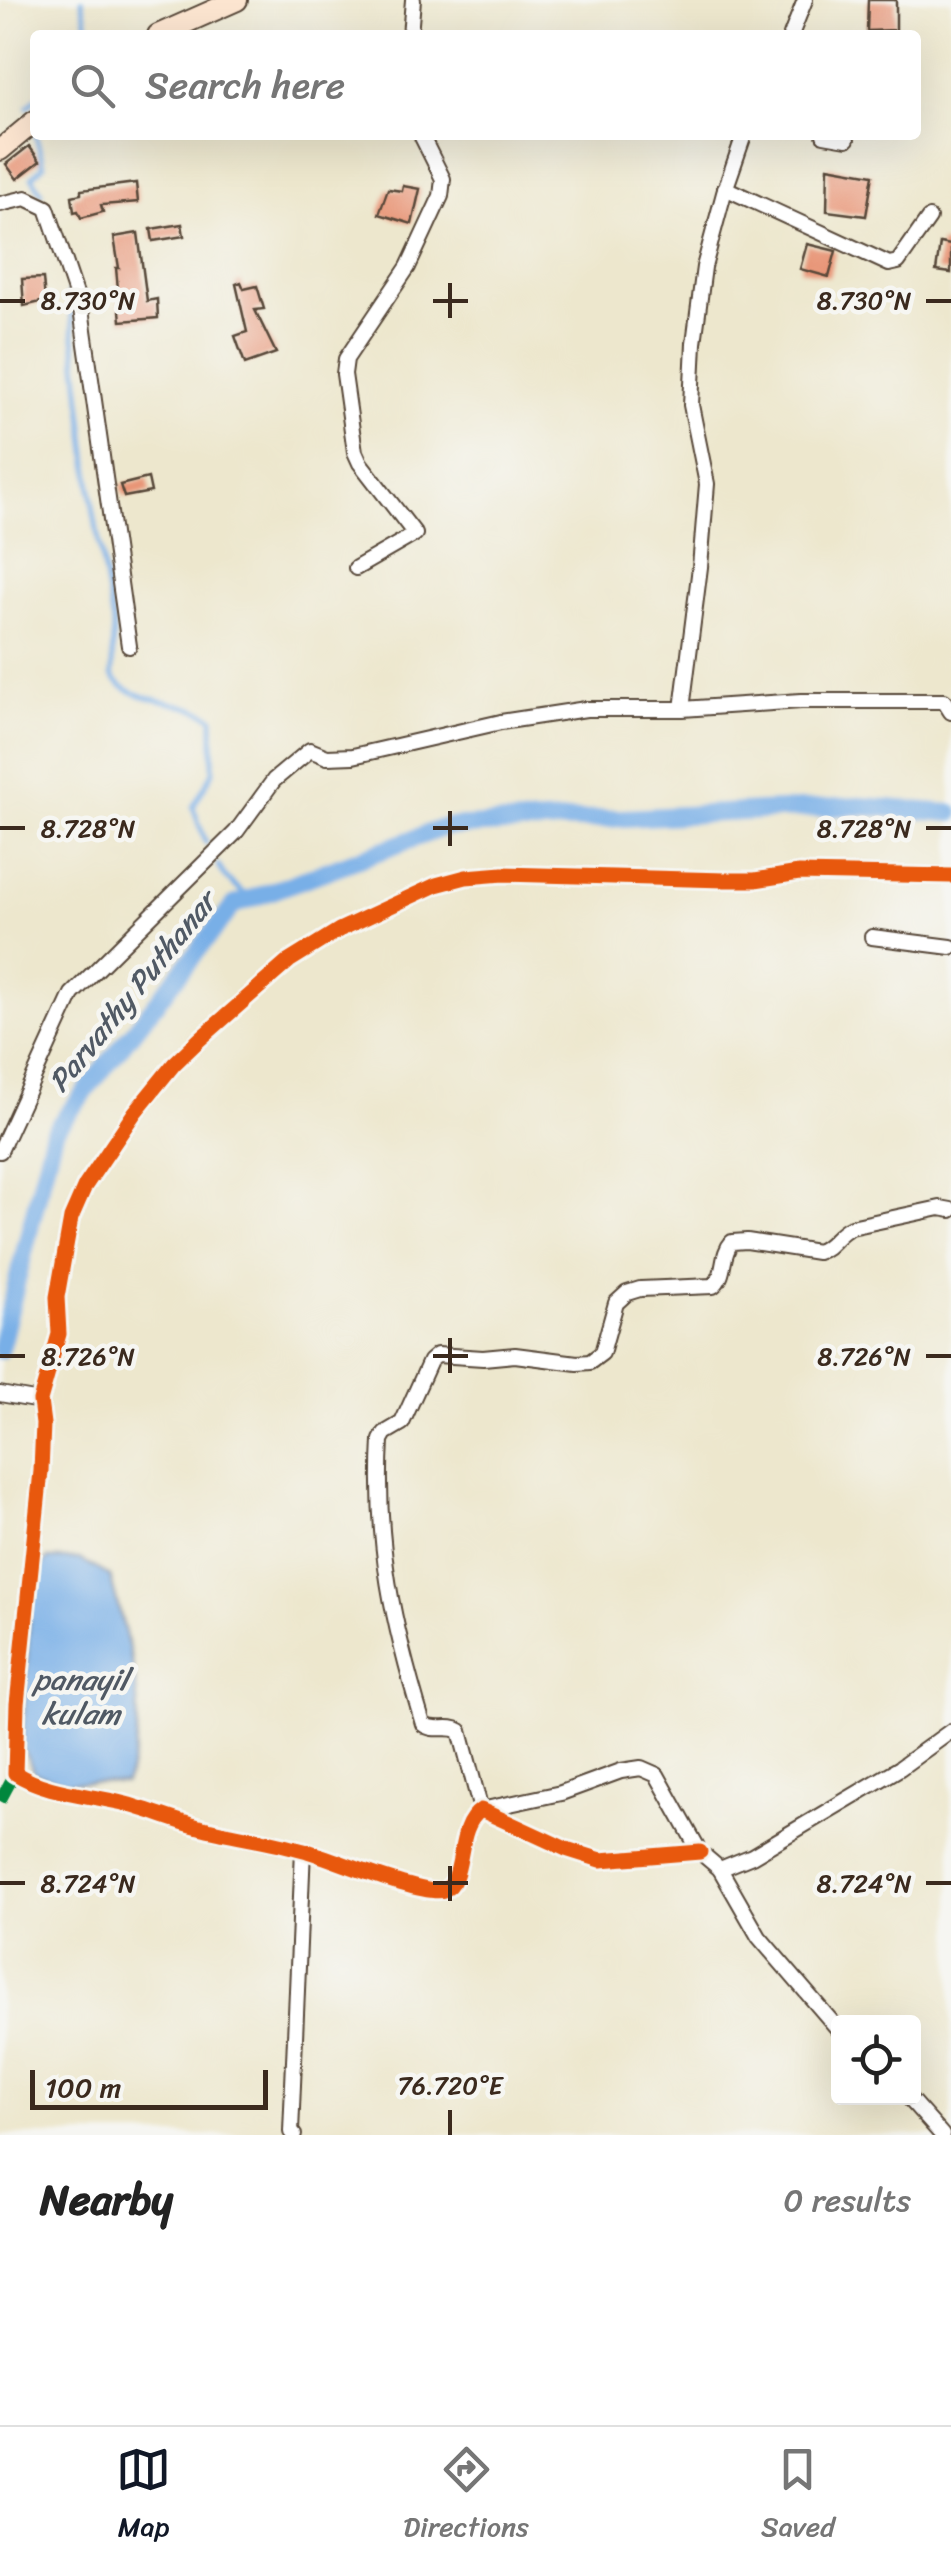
<!DOCTYPE html>
<meta charset="utf-8">
<style>
:root{--surface:#fff;--page:#f2f2f2;--text:#222;--muted:#767676;--line:#e0e0e0;--accent:#111827}
body{margin:0;font-family:Sriracha,sans-serif;background:var(--page);color:var(--text)}
.controls{position:absolute;right:30px;bottom:30px;display:grid;overflow:hidden;border-radius:10px;box-shadow:0 10px 40px #0002}
.controls button{width:90px;height:90px;display:grid;place-items:center;padding:0;border:0;border-bottom:2px solid var(--line);background:var(--surface);color:var(--text);font:50px sans-serif}
.scale{position:absolute;left:30px;bottom:25px;width:238px;box-sizing:border-box;padding-left:10px;border:5px solid #3b2a1e;border-top:0;font-size:28px;line-height:35px;white-space:nowrap;color:#3b2a1e;-webkit-text-stroke:8px #f6f6f2;paint-order:stroke}
.list{margin:0;padding:0;list-style:none}
h2{display:flex;justify-content:space-between;align-items:center;height:130px;margin:0;padding:0 40px;font-size:42px}
h2 small{font-size:32px;font-weight:400;color:var(--muted)}
.icon{flex:none;width:55px;height:55px;fill:none;stroke:currentColor;stroke-width:2;stroke-linecap:round;stroke-linejoin:round}
.map{position:relative;flex:none;width:951px;height:2135px;overflow:hidden}
.search{position:absolute;background:var(--surface);box-shadow:0 10px 40px #0002;left:30px;right:30px;top:30px;height:110px;display:flex;align-items:center;gap:25px;box-sizing:border-box;padding:0 35px;border-radius:10px;color:var(--muted);font-size:38px}
.sheet{height:290px;background:var(--surface)}
nav{display:flex;justify-content:space-around;align-items:center;box-sizing:border-box;height:140px;border-top:2px solid var(--line);background:var(--surface);font-size:28px;color:var(--muted)}
nav a{display:grid;justify-items:center;gap:5px}
nav .on{color:var(--accent)}
.map>svg:first-child{display:block}
.water{fill:#78afe7;stroke:#5a6c82;stroke-width:2.5}
.lines{fill:none;stroke-linecap:round;stroke-linejoin:round}
.stream{stroke:#78afe7;stroke-width:5}
.canal{stroke:#78afe7;stroke-width:18}
.building{fill:#e89577}
.street-casing{stroke:#564638;stroke-width:18}
.secondary-casing{stroke:#564638;stroke-width:24}
.street{stroke:#fff;stroke-width:14}
.secondary{stroke:#fce5d0;stroke-width:20}
.quiet{stroke:#00873e;stroke-width:12;stroke-dasharray:25 12;stroke-linecap:butt}
.cycleway-casing{stroke:#f6f6f2;stroke-width:21}
.cycleway{stroke:#e8590c;stroke-width:15}
.ticks{fill:none;stroke:#3b2a1e;stroke-width:4}
.labels{text-anchor:middle;dominant-baseline:central;stroke-width:9;stroke-linejoin:round;paint-order:stroke}
.water-label{font-size:30px;font-style:italic;fill:#505964;stroke:#f6f6f2}
.ticks-label{font-size:25px;text-anchor:middle;fill:#3b2a1e;stroke:#f6f6f2;stroke-width:9;stroke-linejoin:round;paint-order:stroke}
</style>
<div class="map">
<svg width="951" height="2135" viewBox="0 0 951 2135">
<rect width="100%" height="100%" fill="#f6f6f2"/>
<filter id="ink" filterUnits="userSpaceOnUse"><feTurbulence type="fractalNoise" baseFrequency=".01" numOctaves="2"/><feDisplacementMap in="SourceGraphic" scale="20" xChannelSelector="R" yChannelSelector="G"/><feConvolveMatrix kernelMatrix="1 2 1 2 8 2 1 2 1" color-interpolation-filters="sRGB"/></filter>
<filter id="wash" filterUnits="userSpaceOnUse"><feTurbulence type="fractalNoise" baseFrequency=".0048" numOctaves="4" result="noise"/><feDisplacementMap in="SourceGraphic" scale="40" xChannelSelector="R" yChannelSelector="G"/><feGaussianBlur stdDeviation="2.25" result="paint"/><feColorMatrix in="noise" values="0 0 0 0 0 0 0 0 0 0 0 0 0 0 0 0 0 1.4 0 .05"/><feComposite in="paint" operator="in"/></filter>
<g filter="url(#wash)">
<rect width="100%" height="100%" fill="#ede7cd"/>
<path class="water" d="M48,1559H80L110,1576C127,1642 154,1717 125,1783L63,1782L35,1773L22,1748L32,1574Z"/>
<g class="lines">
<g class="stream">
<polyline points="82,0 89,35"/>
<polyline points="28,107 35,99"/>
<polyline points="35,134 44,165 32,177 42,193"/>
<path d="M69,292L93,507L113,624L112,675C127,704 187,699 213,718V772L193,807L206,843"/>
<polyline points="218,865 225,877 250,899"/>
</g>
<polyline class="canal" points="0,1350 54,1131 234,905 445,827 860,806 951,813"/>
</g>
<g id="blocks">
<g class="building">
<polygon points="868,0 896,0 896,30 867,31"/>
<polygon points="29,146 40,161 17,179 6,164"/>
<polygon points="828,167 873,175 866,216 827,211"/>
<polygon points="136,183 138,202 101,205 103,212 81,218 78,211 74,212 72,196 81,194 81,190"/>
<polygon points="403,186 420,189 412,224 379,214 388,189 402,191"/>
<polygon points="182,224 184,236 153,241 151,229"/>
<polygon points="138,233 147,301 157,299 158,318 121,321 116,268 119,268 114,237"/>
<polygon points="940,243 951,245 951,273 936,271"/>
<polygon points="807,244 836,251 829,277 800,269"/>
<polygon points="43,278 45,301 24,306 22,279"/>
<polygon points="241,282 244,289 257,286 264,309 255,310 276,353 245,364 235,336 247,332 236,284"/>
<polygon points="148,478 151,492 124,497 120,485"/>
</g>
</g>
</g>
<g filter="url(#ink)">
<use href="#blocks" fill-opacity="0" stroke="#564638" stroke-width="2.5"/>
<g class="lines">
<defs>
<g id="street">
<polyline points="410,35 413,0"/>
<polyline points="791,35 805,0"/>
<polyline points="824,135 847,139"/>
<polyline points="725,188 889,264 898,262 929,218"/>
<polyline points="0,204 26,198 47,208 81,309 129,646"/>
<polyline points="356,568 415,534 360,463 355,452 344,374 346,359 408,267 441,196 443,179 421,135"/>
<polyline points="682,709 700,567 707,484 691,405 694,343 704,267 724,193 744,135"/>
<polyline points="872,937 951,947"/>
<polyline points="0,1151 72,994 236,832 274,780 310,750 327,757 353,756 501,722 586,709 682,709 801,701 944,701 951,712"/>
<polyline points="0,1394 40,1401"/>
<path d="M700,1852L601,1860L566,1849L481,1810C454,1828 467,1881 444,1890C426,1898 329,1857 304,1850C270,1840 234,1836 199,1827C171,1820 145,1808 118,1802C83,1794 46,1793 15,1773L17,1704L41,1471L43,1424L40,1401L59,1334L57,1297L71,1218L85,1186L135,1112L174,1064L200,1039L289,961L339,930L436,885L466,877L503,874L725,880H755L799,873L951,876"/>
<polyline points="720,1869 752,1856 900,1768 951,1731"/>
<path d="M838,2029L759,1937L720,1869L700,1852L657,1775L641,1768L621,1771L561,1793L481,1810L460,1731C449,1724 434,1733 423,1724C393,1625 375,1544 381,1440L385,1433L402,1423L430,1361L437,1355L483,1358L515,1355L577,1363L590,1362L602,1353L616,1303L627,1293L640,1289L713,1286C727,1275 720,1255 732,1242L747,1241L817,1252C832,1248 836,1233 851,1227L940,1208L951,1210"/>
<polyline points="909,2098 942,2135"/>
<polyline points="294,2135 291,2132 303,1849"/>
</g>
<g id="secondary">
<polyline points="158,35 237,0"/>
<polyline points="0,150 35,121"/>
</g>
</defs>
<use href="#street" class="street-casing"/>
<use href="#secondary" class="secondary-casing"/>
<use href="#street" class="street"/>
<use href="#secondary" class="secondary"/>
<polyline class="quiet" points="0,1801 15,1773"/>
<defs>
<path id="cycleway" d="M700,1852L601,1860L566,1849L481,1810C454,1828 467,1881 444,1890C426,1898 329,1857 304,1850C270,1840 234,1836 199,1827C171,1820 145,1808 118,1802C83,1794 46,1793 15,1773L17,1704L41,1471L43,1424L40,1401L59,1334L57,1297L71,1218L85,1186L135,1112L174,1064L200,1039L289,961L339,930L436,885L466,877L503,874L725,880H755L799,873L951,876"/>
</defs>
<use href="#cycleway" class="cycleway-casing"/>
<use href="#cycleway" class="cycleway"/>
</g>
</g>
<path class="ticks" d="M450,283V318M0,301H25M433,301H468M926,301H951M450,811V846M0,828H25M433,828H468M926,828H951M450,1338V1373M0,1356H25M433,1356H468M926,1356H951M450,1866V1901M0,1883H25M433,1883H468M926,1883H951M450,2110V2135"/>
<g class="labels">
<g class="water-label">
<text transform="translate(132 992) rotate(-51)">Parvathy Puthanar</text>
<text x="81" y="1680">panayil<tspan x="81" dy="34">kulam</tspan></text>
</g>
</g>
<g class="ticks-label">
<text x="88" y="309">8.730°N</text>
<text x="864" y="309">8.730°N</text>
<text x="88" y="837">8.728°N</text>
<text x="864" y="837">8.728°N</text>
<text x="88" y="1365">8.726°N</text>
<text x="864" y="1365">8.726°N</text>
<text x="88" y="1892">8.724°N</text>
<text x="864" y="1892">8.724°N</text>
<text x="450" y="2094">76.720°E</text>
</g>
</svg>
<div class="controls">
<button><svg class="icon" aria-label="locate" viewBox="0 0 24 24"><circle cx="12" cy="12" r="6"/><path d="M12 2v4M12 18v4M2 12h4M18 12h4"/></svg></button>
</div>
<div class="scale">100 m</div>
<div class="search"><svg class="icon" aria-label="search" viewBox="0 0 24 24"><circle cx="10" cy="10" r="6"/><path d="M15 15l6 6"/></svg>Search here</div>
</div>
<section class="sheet">
<h2>Nearby<small>0 results</small></h2>
<ul class="list">
</ul>
</section>
<nav>
<a class="on"><svg class="icon" aria-label="map" viewBox="0 0 24 24"><path d="M3 6l6-2 6 2 6-2v14l-6 2-6-2-6 2zM9 4v14M15 6v14"/></svg>Map</a>
<a><svg class="icon" aria-label="directions" viewBox="0 0 24 24"><path d="M12 3l9 9-9 9-9-9zM9 14v-3h6M13 9l2 2-2 2"/></svg>Directions</a>
<a><svg class="icon" aria-label="saved" viewBox="0 0 24 24"><path d="M7 4h10v16l-5-4-5 4z"/></svg>Saved</a>
</nav>
